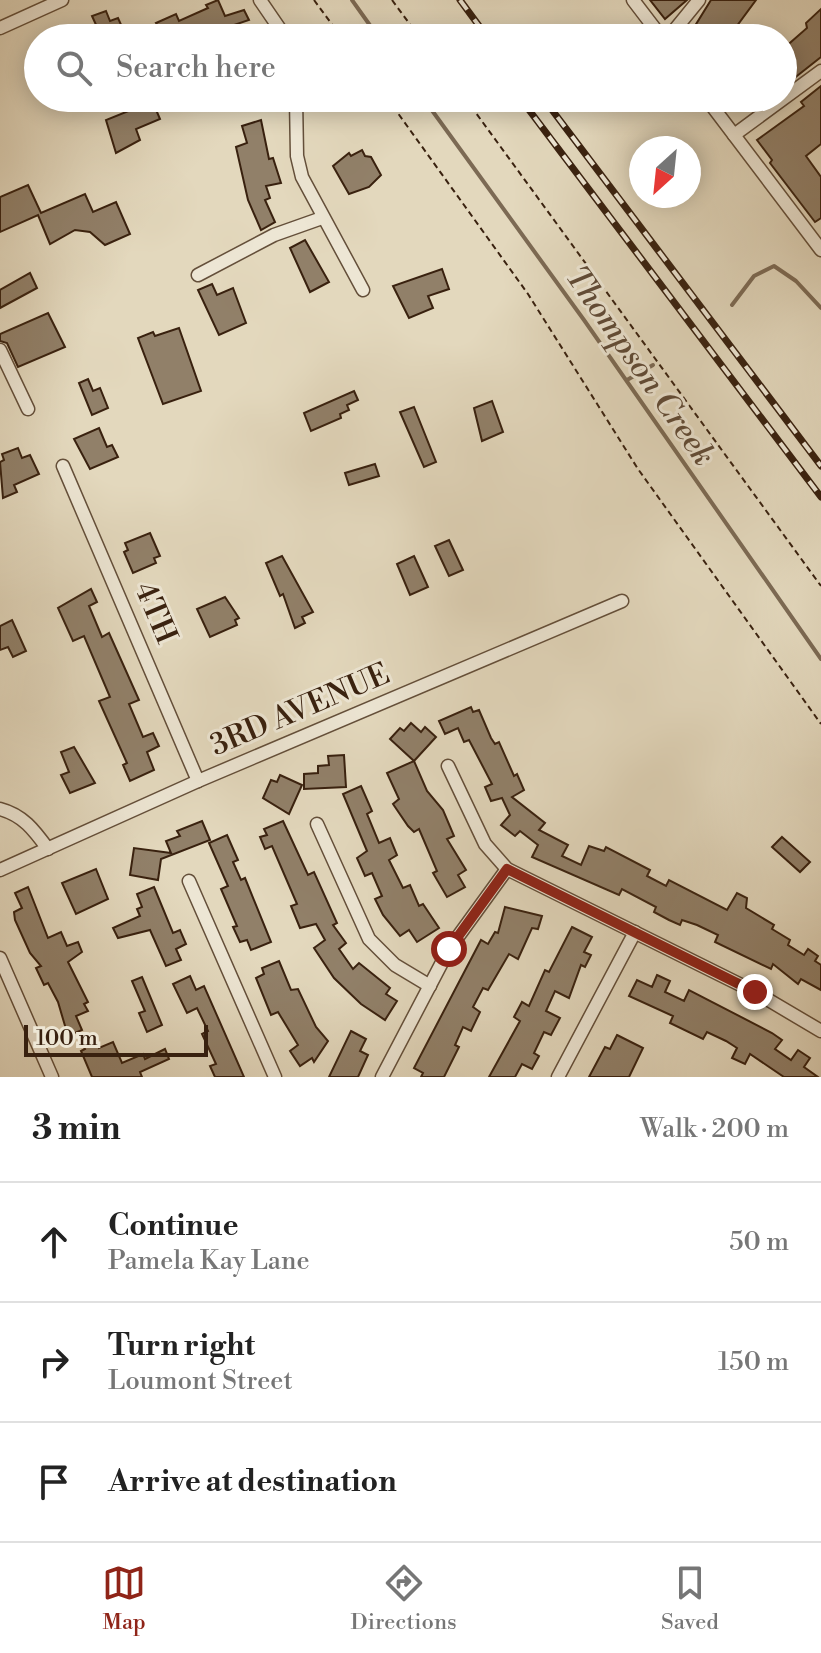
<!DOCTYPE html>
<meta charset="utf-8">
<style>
:root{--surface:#fff;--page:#f2f2f2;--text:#222;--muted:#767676;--line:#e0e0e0;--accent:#8f2418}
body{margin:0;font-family:"Libre Bodoni",serif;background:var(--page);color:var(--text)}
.compass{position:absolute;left:629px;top:136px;width:72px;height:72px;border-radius:50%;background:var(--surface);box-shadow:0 4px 20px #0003;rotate:207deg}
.scale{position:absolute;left:24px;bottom:20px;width:184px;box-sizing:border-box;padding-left:8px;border:4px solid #39210f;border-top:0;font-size:22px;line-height:28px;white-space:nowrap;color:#39210f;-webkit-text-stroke:6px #ede6d4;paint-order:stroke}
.stop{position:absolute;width:24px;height:24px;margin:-18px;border:6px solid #8f2418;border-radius:50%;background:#fff}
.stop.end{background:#8f2418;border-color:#fff;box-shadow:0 2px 8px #0008}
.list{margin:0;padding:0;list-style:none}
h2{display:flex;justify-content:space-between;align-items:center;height:104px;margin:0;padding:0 32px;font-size:34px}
h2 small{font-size:26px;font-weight:400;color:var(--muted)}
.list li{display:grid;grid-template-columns:52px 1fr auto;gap:24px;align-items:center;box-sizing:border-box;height:120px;padding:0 32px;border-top:2px solid var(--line)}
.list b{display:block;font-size:30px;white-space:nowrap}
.list p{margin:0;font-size:26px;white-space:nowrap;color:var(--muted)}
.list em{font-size:26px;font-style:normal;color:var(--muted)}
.icon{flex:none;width:44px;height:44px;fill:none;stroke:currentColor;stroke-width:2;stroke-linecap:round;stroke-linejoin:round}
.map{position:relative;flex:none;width:821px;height:1077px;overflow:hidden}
.search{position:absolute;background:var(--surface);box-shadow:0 4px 20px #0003;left:24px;right:24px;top:24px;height:88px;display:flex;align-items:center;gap:20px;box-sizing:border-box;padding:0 28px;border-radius:44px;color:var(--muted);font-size:30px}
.sheet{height:464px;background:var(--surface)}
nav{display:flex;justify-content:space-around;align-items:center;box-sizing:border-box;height:112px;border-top:2px solid var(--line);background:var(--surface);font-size:22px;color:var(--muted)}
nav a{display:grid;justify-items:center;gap:4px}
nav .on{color:var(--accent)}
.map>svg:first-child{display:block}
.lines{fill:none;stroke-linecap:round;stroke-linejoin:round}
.stream{stroke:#7c6a54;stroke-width:4}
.building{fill:#918069;stroke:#39210f;stroke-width:2}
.minor-casing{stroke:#644f3a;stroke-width:15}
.path{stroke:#39210f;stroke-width:2;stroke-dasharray:6 4;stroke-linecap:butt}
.minor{stroke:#ede6d4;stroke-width:12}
.rail-casing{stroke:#39210f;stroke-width:7}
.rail{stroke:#ede6d4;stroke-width:4;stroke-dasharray:12;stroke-linecap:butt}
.route{stroke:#8f2418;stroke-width:10}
.labels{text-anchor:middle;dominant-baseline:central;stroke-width:6;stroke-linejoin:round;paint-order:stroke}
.street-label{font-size:30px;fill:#39210f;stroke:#ede6d4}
.water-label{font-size:32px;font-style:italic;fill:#604b37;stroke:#ede6d4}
</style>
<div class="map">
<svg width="821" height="1077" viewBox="0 0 821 1077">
<rect width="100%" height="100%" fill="#e3d8bd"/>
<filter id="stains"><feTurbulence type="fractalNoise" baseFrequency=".0025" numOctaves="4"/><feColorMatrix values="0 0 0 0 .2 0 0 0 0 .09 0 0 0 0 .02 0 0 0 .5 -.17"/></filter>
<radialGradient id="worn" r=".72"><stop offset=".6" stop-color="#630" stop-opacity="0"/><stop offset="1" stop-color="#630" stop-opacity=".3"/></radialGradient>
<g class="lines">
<g class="stream">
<polyline points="352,0 379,38"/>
<polyline points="423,98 584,320 821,659"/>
<polyline points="732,305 754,276 774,266 796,281 821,308"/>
<polyline points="627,380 653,365"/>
</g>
</g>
<g class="building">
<polygon points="218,0 225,16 244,10 249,20 210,33 212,38 155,38 151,28 158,26 156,23 176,14 179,21 208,8 206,5"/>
<polygon points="650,0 687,0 665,19"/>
<polygon points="711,0 756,0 728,38 682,38 693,29"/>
<polygon points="821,9 821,57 783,87 783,49 807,28 806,23"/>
<polygon points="106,11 110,21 118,18 127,38 102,38 92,16"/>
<polygon points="821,86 821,144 806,156 821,177 821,218 815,222 770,163 772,160 757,140 804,106 801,102"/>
<polygon points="138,98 151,98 160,119 136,129 140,140 116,153 106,120 141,106"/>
<polygon points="261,120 269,159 273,158 281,183 266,186 270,198 265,200 275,222 261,230 248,200 236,147 247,143 242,126"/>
<polygon points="362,150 365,156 371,157 381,175 369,187 349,194 333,166 349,153 351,156"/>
<polygon points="28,185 41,213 85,194 93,212 116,202 130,234 105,245 90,232 75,230 50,244 38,215 0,232 0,197"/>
<polygon points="305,240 329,282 310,292 290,248"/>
<polygon points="442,269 449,289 428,296 433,308 409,318 393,286"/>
<polygon points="30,273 37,288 0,308 0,290"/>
<polygon points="212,284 217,295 233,288 246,323 219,335 198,290"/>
<polygon points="48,313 65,347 18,367 7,343 0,341 0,334"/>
<polygon points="179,328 201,391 163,404 138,338 153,332 155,336"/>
<polygon points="88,379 93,391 100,388 108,408 92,415 79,383"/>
<polygon points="354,391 358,400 347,405 349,410 340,414 341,418 311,431 304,413"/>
<polygon points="492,401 503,432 482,441 474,408"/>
<polygon points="414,407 436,462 424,467 400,412"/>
<polygon points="99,428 107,447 112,445 118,457 90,469 74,439"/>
<polygon points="18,448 22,458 30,455 39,474 14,485 17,492 3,498 0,462 4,460 2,454"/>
<polygon points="375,464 379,476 349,485 345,473"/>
<polygon points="150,533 160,556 154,558 156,563 133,573 124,552 128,550 125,543"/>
<polygon points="449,540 463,570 449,576 435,546"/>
<polygon points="282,556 313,612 302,617 305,623 295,628 283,594 280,596 266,563"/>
<polygon points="414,556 428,587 410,595 397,564"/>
<polygon points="91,589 97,602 89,606 102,637 109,633 139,700 129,704 143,737 153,733 159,746 147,752 154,770 130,781 123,765 127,763 99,701 110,697 84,636 73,641 58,608"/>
<polygon points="225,597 239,618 235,620 237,625 210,637 197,609"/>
<polygon points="12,620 26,651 13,657 8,647 0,650 0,626"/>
<polygon points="471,707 473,712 479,710 491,738 495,744 499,742 514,776 517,774 524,790 512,797 545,823 539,830 568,845 562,856 581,865 589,846 604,851 606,847 650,870 647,876 666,886 669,880 727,910 737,893 747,898 746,908 774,925 772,929 790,940 788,945 804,955 808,949 818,956 815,961 821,965 821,990 801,979 798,984 773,964 771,969 715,942 718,935 697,925 682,920 680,925 669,920 654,912 656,907 622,889 619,895 532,857 538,845 520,831 515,836 501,825 510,815 502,798 491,801 485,787 492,784 469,740 464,742 458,728 445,734 439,721"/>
<polygon points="411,723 421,732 425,727 436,737 414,761 390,739 400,728 404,731"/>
<polygon points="74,747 95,783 70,793 61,775 69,772 61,752"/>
<polygon points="344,755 346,787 304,789 304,774 318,773 318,766 329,765 328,756"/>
<polygon points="414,761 427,791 443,810 454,836 447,839 466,870 458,875 465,887 447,897 433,873 437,871 419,829 414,832 408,826 393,804 399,799 387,773"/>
<polygon points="280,775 302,785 289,814 263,798 271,780 277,782"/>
<polygon points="361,786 372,811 367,814 379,843 390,838 397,855 389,860 403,888 410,885 419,906 423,904 439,928 417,942 409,930 400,936 383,915 375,899 382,896 372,873 365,876 357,858 367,851 343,794"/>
<polygon points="202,821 210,840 161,859 158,880 130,875 134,848 171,853 166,841 180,836 177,831"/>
<polygon points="283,821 308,875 314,872 337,923 333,925 346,943 339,949 353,969 359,963 390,988 386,994 397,1001 385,1020 361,1004 334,978 314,948 325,940 316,924 300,928 291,906 297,904 272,846 265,849 260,837 267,835 264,829"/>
<polygon points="227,835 238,860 233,862 241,880 245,878 271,942 251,950 247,940 240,942 233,927 237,926 221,889 228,886 209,843"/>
<polygon points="782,837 810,862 800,872 772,847"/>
<polygon points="96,869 108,899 76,914 62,883"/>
<polygon points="28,887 48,938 61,932 67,946 78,942 82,952 68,962 88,1002 84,1004 88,1011 76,1016 82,1030 68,1036 58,1002 48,983 44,985 36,968 41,966 30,953 15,920 14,912 22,908 15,893"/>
<polygon points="154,887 173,933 180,930 186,944 176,949 181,960 166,966 150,930 118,938 113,928 140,916 137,909 142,907 137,894"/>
<polygon points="505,907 542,916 538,929 532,928 518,959 509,954 488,990 483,988 473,1007 480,1012 471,1031 463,1027 455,1045 459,1047 444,1077 421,1077 423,1073 414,1068 481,940 488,944 495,932 498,933"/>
<polygon points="572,927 592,937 584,952 591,955 585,967 581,965 569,998 555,991 546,1011 560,1018 551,1035 544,1032 534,1053 539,1056 532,1069 522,1064 515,1077 489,1077 520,1021 514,1017 522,1002 529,1006 545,970 549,972"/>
<polygon points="279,961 291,990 298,989 316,1027 328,1041 314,1062 312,1058 300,1066 290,1051 298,1045 278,1012 271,1015 256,978 264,974 262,968"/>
<polygon points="657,975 670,981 665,992 684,1001 689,990 772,1033 782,1040 775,1049 791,1060 798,1050 810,1058 804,1067 818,1077 784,1077 750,1054 745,1064 732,1058 737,1048 726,1041 707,1032 703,1039 670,1023 673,1016 629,996 637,980 652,987"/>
<polygon points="190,976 196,990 204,986 244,1077 215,1077 210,1066 216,1064 202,1034 208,1031 197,1008 187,1013 173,984"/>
<polygon points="142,977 162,1025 147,1032 139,1013 145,1011 132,981"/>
<polygon points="351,1031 366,1039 360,1051 368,1055 358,1077 329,1077"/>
<polygon points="617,1035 643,1048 629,1077 589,1077 605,1047 610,1049"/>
<polygon points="95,1038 99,1048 113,1042 122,1063 143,1054 145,1059 165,1049 169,1059 140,1072 142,1077 92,1077 81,1051 85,1049 82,1043"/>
</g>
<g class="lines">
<defs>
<g id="minor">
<polyline points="260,0 286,38"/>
<polyline points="633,0 662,38"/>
<polyline points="0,28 62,0"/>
<polyline points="668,38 699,0"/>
<polyline points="296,98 297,156 302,177 363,290"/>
<polyline points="706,98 821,250"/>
<polyline points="734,135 821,71"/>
<polyline points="198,275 274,235 322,218"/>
<polyline points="0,350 28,409"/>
<polyline points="63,466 198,781"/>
<polyline points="448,766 485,844 507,869 755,992 821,1031"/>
<path d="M0,809C23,815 34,830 48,849"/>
<polyline points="317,824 369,939 395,965 430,986"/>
<polyline points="0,870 198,781 622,601"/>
<polyline points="189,881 275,1077"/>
<polyline points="0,958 52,1077"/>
<polyline points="382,1077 449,949 507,869"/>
<polyline points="558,1077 635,932"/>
</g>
</defs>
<use href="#minor" class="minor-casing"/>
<g class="path">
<polyline points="314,0 342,38"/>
<polyline points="392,0 420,38"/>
<polyline points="387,98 528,294 638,469 821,724"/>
<polyline points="465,98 821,586"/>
</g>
<use href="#minor" class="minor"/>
<defs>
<g id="rail">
<polyline points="460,0 488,38"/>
<polyline points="520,98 821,497"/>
<polyline points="543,98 821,466"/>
</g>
</defs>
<use href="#rail" class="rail-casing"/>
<use href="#rail" class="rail"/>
</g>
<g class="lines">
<polyline class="route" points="449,949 507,869 755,992"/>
</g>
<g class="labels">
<g class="street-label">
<text transform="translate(155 613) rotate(67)">4TH</text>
<text transform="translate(300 710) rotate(-23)">3RD AVENUE</text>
</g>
<g class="water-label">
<text transform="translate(640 366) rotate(55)">Thompson Creek</text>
</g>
</g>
<rect width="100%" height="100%" filter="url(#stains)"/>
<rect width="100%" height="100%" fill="url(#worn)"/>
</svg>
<svg class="compass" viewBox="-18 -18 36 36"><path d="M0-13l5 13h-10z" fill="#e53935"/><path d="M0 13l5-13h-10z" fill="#767676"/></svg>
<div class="scale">100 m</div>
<div class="stop" style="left:449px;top:949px"></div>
<div class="stop end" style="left:755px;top:992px"></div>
<div class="search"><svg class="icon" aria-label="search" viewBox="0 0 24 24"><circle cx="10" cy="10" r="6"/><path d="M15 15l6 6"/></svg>Search here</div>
</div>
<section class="sheet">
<h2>3 min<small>Walk · 200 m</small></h2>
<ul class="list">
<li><svg class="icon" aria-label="ahead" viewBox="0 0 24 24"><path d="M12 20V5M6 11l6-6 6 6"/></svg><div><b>Continue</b><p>Pamela Kay Lane</p></div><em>50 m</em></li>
<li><svg class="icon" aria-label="right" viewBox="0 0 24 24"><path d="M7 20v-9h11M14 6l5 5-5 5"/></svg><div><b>Turn right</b><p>Loumont Street</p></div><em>150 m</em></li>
<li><svg class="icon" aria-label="arrive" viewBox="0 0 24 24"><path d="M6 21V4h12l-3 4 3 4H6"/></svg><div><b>Arrive at destination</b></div></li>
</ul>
</section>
<nav>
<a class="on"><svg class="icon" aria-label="map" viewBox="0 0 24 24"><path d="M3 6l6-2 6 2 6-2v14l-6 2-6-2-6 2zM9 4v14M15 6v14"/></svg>Map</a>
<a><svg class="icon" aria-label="directions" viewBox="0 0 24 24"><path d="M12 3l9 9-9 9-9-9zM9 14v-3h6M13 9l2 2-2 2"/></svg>Directions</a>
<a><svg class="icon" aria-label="saved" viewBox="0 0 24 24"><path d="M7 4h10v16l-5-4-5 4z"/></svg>Saved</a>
</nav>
